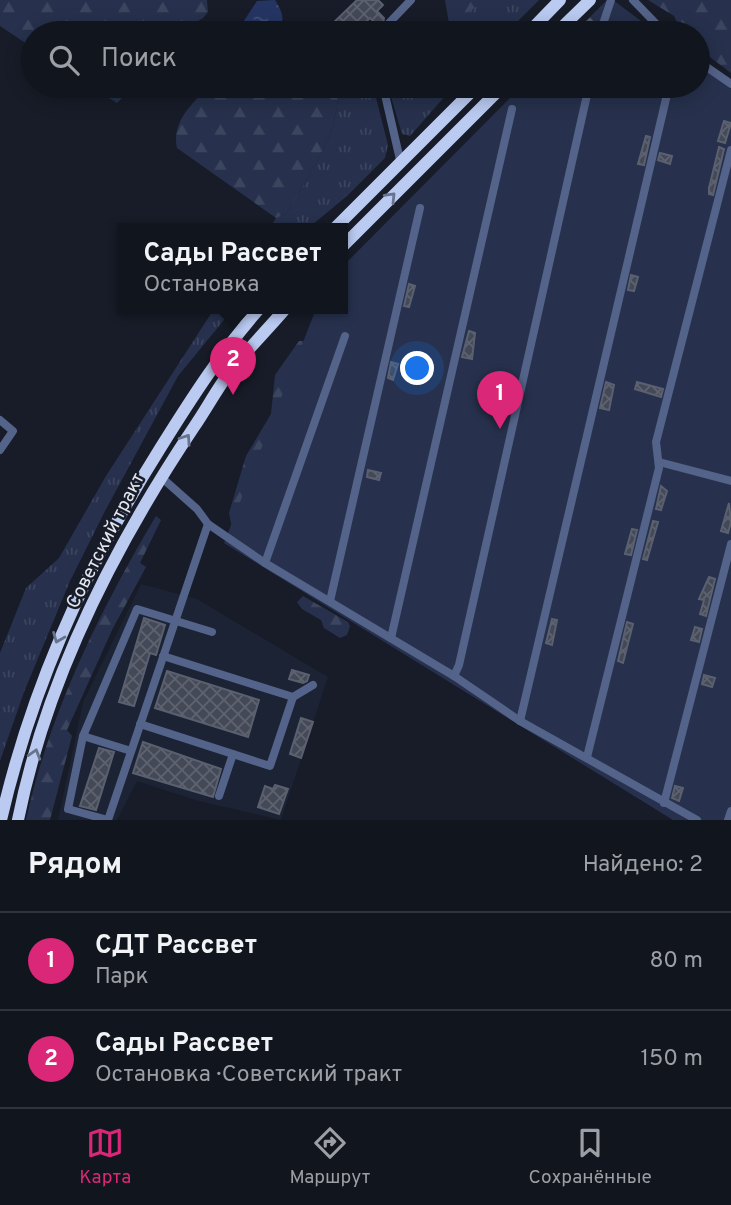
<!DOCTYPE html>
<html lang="ru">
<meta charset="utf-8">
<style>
:root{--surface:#11151e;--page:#1a1e27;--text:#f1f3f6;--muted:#9c9fa4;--line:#30343c;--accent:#db2777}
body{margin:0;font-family:Overpass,sans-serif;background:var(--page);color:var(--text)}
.you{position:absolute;left:418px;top:369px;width:24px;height:24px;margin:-18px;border:5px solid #fff;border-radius:50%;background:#1a73e8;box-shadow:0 0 0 10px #1a73e833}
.badge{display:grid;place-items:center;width:46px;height:46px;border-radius:50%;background:var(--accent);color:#fff;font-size:23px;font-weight:700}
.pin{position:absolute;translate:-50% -58px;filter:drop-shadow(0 2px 4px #0008)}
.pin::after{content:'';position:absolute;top:37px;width:24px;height:21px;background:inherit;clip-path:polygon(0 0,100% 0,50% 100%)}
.popup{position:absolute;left:117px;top:223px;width:231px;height:91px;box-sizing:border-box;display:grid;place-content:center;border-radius:0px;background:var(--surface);filter:drop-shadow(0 2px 5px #0005);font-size:23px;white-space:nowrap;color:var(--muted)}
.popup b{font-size:26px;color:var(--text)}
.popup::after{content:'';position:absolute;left:50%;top:100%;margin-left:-14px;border:14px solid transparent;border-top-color:var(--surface)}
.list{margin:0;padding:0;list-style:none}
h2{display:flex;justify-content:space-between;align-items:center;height:91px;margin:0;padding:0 28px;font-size:30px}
h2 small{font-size:23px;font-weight:400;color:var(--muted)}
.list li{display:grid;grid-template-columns:46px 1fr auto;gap:21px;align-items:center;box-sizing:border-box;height:98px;padding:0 28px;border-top:2px solid var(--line)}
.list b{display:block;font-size:26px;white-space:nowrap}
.list p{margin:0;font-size:23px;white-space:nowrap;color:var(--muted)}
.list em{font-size:23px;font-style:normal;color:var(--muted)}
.icon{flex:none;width:38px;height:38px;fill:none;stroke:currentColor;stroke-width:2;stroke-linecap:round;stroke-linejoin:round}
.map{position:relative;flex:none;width:731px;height:820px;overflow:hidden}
.search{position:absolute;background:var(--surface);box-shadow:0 4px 18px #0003;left:21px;right:21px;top:21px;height:77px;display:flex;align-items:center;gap:18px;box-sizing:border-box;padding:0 24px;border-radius:38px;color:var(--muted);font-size:26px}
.sheet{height:287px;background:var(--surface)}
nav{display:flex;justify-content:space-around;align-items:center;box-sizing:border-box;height:98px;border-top:2px solid var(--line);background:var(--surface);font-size:19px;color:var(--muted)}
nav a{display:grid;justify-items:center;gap:4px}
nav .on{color:var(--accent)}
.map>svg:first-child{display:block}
.built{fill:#1c2335}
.grass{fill:url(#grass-tufts)}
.forest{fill:url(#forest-firs)}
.garden{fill:#27314d}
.water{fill:url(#water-ripples)}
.building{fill:url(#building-cross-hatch);stroke:#5a606f;stroke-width:2}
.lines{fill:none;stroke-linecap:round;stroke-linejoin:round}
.minor{stroke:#546389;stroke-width:8}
.highway{stroke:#bacaf1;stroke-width:12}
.oneway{stroke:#68738c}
.labels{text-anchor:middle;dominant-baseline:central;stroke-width:5;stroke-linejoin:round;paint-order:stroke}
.street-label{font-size:19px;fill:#e4e7f0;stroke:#171c28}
</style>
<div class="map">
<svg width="731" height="820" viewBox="0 0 731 820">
<defs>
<pattern id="grass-tufts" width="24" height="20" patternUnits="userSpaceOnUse" patternTransform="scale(1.75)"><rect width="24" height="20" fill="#27314d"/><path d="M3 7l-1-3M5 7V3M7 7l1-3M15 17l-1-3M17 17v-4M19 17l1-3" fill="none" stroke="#3c455e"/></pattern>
<pattern id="forest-firs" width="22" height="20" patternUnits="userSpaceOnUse" patternTransform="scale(1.75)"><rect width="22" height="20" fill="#27314d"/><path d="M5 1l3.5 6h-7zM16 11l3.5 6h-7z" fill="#3c455e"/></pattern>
<pattern id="water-ripples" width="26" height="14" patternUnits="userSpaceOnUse" patternTransform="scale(1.75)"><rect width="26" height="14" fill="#253563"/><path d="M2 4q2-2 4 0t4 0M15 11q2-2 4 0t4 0" fill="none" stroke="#44527a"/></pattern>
<pattern id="building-cross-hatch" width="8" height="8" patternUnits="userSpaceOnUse" patternTransform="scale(1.75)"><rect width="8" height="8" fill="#444957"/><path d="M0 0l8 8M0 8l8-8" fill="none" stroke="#5f636f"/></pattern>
</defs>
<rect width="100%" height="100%" fill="#171c28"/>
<polygon class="built" points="141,584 197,599 328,677 281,820 195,800 137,781 117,820 58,820 83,702"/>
<g class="grass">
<polygon points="445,0 539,0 506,33 448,33 450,29"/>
<path d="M338,86H373L388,145L385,158L347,196L307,229H269L276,218L286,214C309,174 340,134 338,86Z"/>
<polygon points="394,86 454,86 410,136 402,134 389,90"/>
<polygon points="214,309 233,309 178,376 104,513 70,581 24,692 0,761 0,653 26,588 59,558 106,476"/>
</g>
<g class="forest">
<polygon points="0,0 207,0 208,12 203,18 177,33 33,33 33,48 0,26"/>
<polygon points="459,0 487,0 462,16"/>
<polygon points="648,0 731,0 731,73 698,48 698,33 682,33 674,16"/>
<polygon points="91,86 134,86 117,103"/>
<path d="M212,86H338C340,134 309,174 286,214L276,218L177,148C171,123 193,100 212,86Z"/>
<polygon points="299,341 306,341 232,528 229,513 246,456 271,414 275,375"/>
<path d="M156,516L161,520L140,563L146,567L112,630L67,730L72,736L50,820H26C49,714 100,610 156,516Z"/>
<polygon points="303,596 348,622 350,626 347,635 340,638 324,628 321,620 302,609 297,602"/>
</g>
<g class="garden">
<polygon points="607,0 613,0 657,33 574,33"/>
<polygon points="698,64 731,89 731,820 673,820 224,543 314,314 317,309 343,309 344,265 522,86 698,86"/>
</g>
<path class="water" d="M275,0C283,13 286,21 276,33H236L257,1Z"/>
<g class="building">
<polygon points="357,0 378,0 383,5 377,11 384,18 383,24 377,25 370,18 355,33 337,33 330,26"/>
<polygon points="590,19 596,25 593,33 575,33"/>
<polygon points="724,121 731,123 725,143 718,141"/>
<polygon points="646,136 650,137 644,165 638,164"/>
<polygon points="719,147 724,149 713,195 709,194 709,188"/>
<polygon points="660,153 672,156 670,164 658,160"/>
<polygon points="631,275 638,277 634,291 628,290"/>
<polygon points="409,284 415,286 409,307 404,306"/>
<polygon points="469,331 475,333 472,359 462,357"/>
<polygon points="391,362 398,364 393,380 388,378"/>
<polygon points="606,382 614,385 609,410 600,408"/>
<polygon points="637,382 663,389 661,397 635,389"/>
<polygon points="368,470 381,473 379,480 367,477"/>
<polygon points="661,486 667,491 661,510 656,509"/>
<polygon points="729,503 731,522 728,533 721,531"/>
<polygon points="653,521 658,522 647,560 643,559"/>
<polygon points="632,529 637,530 631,555 625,554"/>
<polygon points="709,577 715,579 706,616 700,614 704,600 699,599"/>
<polygon points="144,618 165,625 156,655 150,653 134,706 119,702"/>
<polygon points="552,619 557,620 552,645 546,643"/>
<polygon points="627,622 633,624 623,663 618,661"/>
<polygon points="695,627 702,629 699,642 691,640"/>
<polygon points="292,670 309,675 307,681 303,683 289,679"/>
<polygon points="167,671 259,700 248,737 155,708"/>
<polygon points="704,675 715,678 712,687 702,684"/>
<polygon points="301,718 313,722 301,758 290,754"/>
<polygon points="143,742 221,769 213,797 133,773"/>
<polygon points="99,748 114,752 96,810 80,806"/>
<polygon points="275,785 288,789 279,814 258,807 265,786 273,789"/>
<polygon points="675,786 683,788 679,801 672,798"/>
</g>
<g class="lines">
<g class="minor">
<polyline points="633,0 665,33"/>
<polyline points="389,23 411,0"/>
<polyline points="379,33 382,30"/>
<polyline points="600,33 611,0"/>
<polyline points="698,61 731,84"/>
<polyline points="383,86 401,164"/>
<polyline points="0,420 13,431 0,450"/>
<polyline points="659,462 731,481"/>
<polyline points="161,477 197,509 208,524 265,563 454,676 520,721 697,820"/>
<polyline points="265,563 345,336"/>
<polyline points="330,601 420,208"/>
<polyline points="391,638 512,109"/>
<polyline points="454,676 459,665 589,86"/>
<polyline points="293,697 313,685"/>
<polyline points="520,721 669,86"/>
<polyline points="140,724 270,766 293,697 163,656"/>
<polyline points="83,736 131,751"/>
<polyline points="587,757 659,468 656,442 731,150"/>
<polyline points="219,796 233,754"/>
<polyline points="664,803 731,544"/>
<polyline points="108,820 68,809 83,736 137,609 212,632"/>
<polyline points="108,820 208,524"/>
<polyline points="728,820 731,811"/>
</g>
<g class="highway">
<polyline points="528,33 560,0"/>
<polyline points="556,33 590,0"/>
<polyline points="334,229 477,86"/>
<polyline points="343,246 503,86"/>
<path d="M1,820C32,685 87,564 161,447C191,399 221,352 259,309"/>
<path d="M18,820C46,680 115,545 194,427C207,408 218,387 232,369C249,348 268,329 285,309"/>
</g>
</g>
<defs><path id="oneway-chevron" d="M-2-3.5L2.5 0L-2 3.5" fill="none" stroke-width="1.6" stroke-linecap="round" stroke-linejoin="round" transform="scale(1.75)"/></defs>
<g class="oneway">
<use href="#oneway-chevron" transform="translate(391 197) rotate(-46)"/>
<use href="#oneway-chevron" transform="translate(186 439) rotate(-56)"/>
<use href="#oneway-chevron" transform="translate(58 638) rotate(112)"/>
<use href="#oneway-chevron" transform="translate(35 754) rotate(-73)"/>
</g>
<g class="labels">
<g class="street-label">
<text transform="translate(106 541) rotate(-63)">Советский тракт</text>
</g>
</g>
</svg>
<div class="you"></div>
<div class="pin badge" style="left:500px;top:429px">1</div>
<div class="pin badge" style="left:233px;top:395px">2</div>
<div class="popup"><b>Сады Рассвет</b>Остановка</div>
<div class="search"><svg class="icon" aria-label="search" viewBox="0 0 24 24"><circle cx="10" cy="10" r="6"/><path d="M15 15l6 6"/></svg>Поиск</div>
</div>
<section class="sheet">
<h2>Рядом<small>Найдено: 2</small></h2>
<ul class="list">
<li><span class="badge">1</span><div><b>СДТ Рассвет</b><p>Парк</p></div><em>80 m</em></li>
<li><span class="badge">2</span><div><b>Сады Рассвет</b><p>Остановка · Советский тракт</p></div><em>150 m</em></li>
</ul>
</section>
<nav>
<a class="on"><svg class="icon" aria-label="map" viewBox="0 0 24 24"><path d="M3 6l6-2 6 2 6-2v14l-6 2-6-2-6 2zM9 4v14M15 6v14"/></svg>Карта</a>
<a><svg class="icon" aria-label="directions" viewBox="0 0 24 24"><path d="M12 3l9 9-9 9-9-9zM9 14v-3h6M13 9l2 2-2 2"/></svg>Маршрут</a>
<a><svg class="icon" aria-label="saved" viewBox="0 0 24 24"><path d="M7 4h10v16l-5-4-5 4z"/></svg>Сохранённые</a>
</nav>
